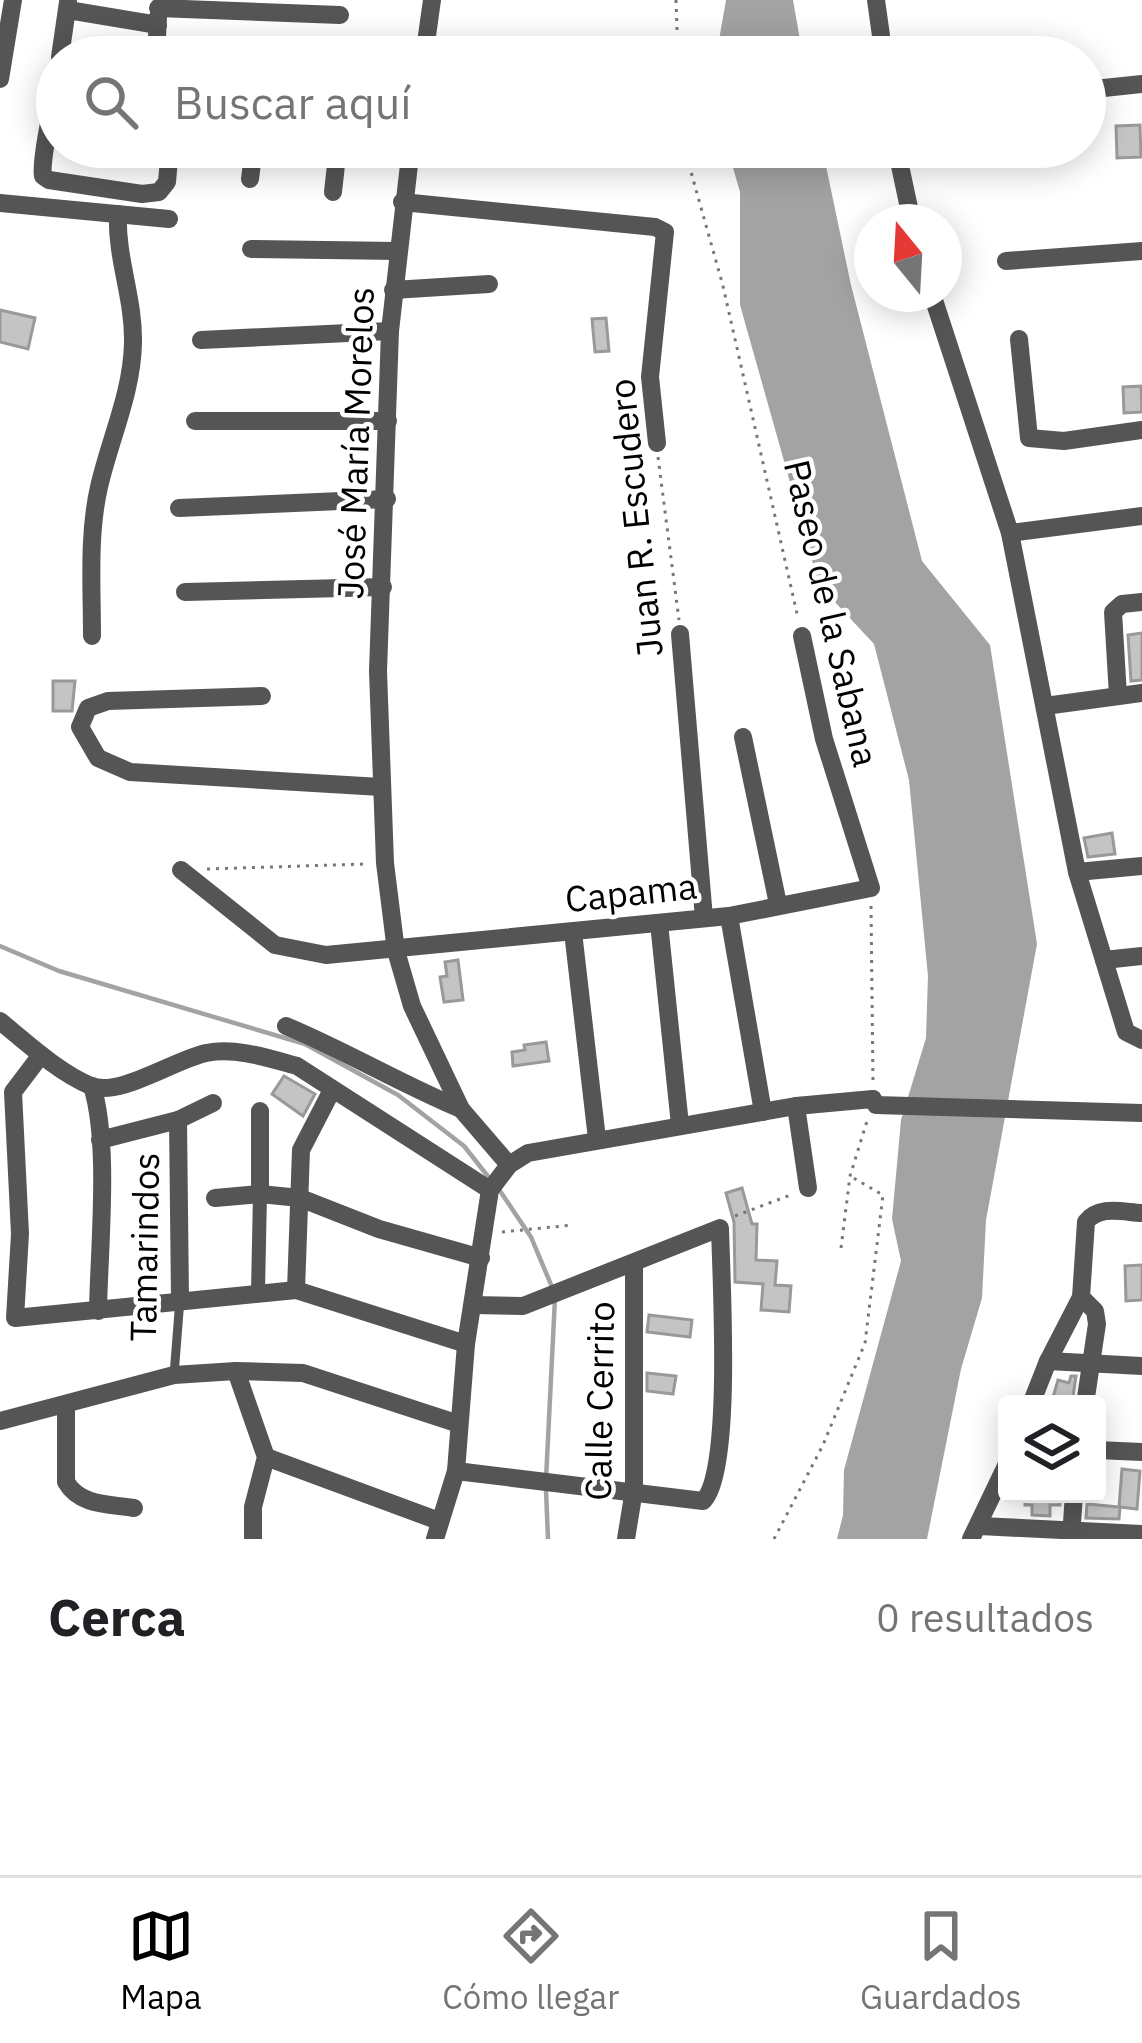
<!DOCTYPE html>
<html lang="es">
<meta charset="utf-8">
<style>
:root{--surface:#fff;--page:#f6f6f6;--text:#202124;--muted:#757577;--line:#e0e0e0;--accent:#000}
body{margin:0;font-family:"IBM Plex Sans",sans-serif;background:var(--page);color:var(--text)}
.controls{position:absolute;right:36px;bottom:36px;display:grid;overflow:hidden;border-radius:12px;box-shadow:0 6px 30px #0003}
.controls button{width:108px;height:108px;display:grid;place-items:center;padding:0;border:0;border-bottom:3px solid var(--line);background:var(--surface);color:var(--text);font:60px sans-serif}
.compass{position:absolute;left:854px;top:204px;width:108px;height:108px;border-radius:50%;background:var(--surface);box-shadow:0 6px 30px #0003;rotate:342deg}
.list{margin:0;padding:0;list-style:none}
h2{display:flex;justify-content:space-between;align-items:center;height:156px;margin:0;padding:0 48px;font-size:51px}
h2 small{font-size:39px;font-weight:400;color:var(--muted)}
.icon{flex:none;width:66px;height:66px;fill:none;stroke:currentColor;stroke-width:2;stroke-linecap:round;stroke-linejoin:round}
.map{position:relative;flex:none;width:1142px;height:1539px;overflow:hidden}
.search{position:absolute;background:var(--surface);box-shadow:0 6px 30px #0003;left:36px;right:36px;top:36px;height:132px;display:flex;align-items:center;gap:30px;box-sizing:border-box;padding:0 42px;border-radius:66px;color:var(--muted);font-size:45px}
.sheet{height:336px;background:var(--surface)}
nav{display:flex;justify-content:space-around;align-items:center;box-sizing:border-box;height:168px;border-top:3px solid var(--line);background:var(--surface);font-size:33px;color:var(--muted)}
nav a{display:grid;justify-items:center;gap:6px}
nav .on{color:var(--accent)}
.map>svg:first-child{display:block}
.water{fill:#a3a3a3}
.lines{fill:none;stroke-linecap:round;stroke-linejoin:round}
.stream{stroke:#a3a3a3;stroke-width:4.5}
.building{fill:#c4c4c4;stroke:#999;stroke-width:3}
.path{stroke:#777;stroke-width:3;stroke-dasharray:3 6;stroke-linecap:butt}
.service{stroke:#555;stroke-width:9}
.pedestrian{stroke:#555;stroke-width:14}
.minor{stroke:#555;stroke-width:18}
.labels{text-anchor:middle;dominant-baseline:central;stroke-width:9;stroke-linejoin:round;paint-order:stroke}
.street-label{font-size:36px;fill:#000;stroke:#fff}
</style>
<div class="map">
<svg width="1142" height="1539" viewBox="0 0 1142 1539">
<rect width="100%" height="100%" fill="#fff"/>
<g class="water">
<polygon points="726,0 793,0 803,57 716,57"/>
<polygon points="727,147 822,147 851,285 922,561 990,645 1037,944 986,1220 982,1298 961,1369 927,1539 837,1539 843,1515 844,1470 901,1261 892,1219 901,1120 926,1038 928,976 909,780 874,644 819,585 740,305 740,192"/>
</g>
<g class="lines">
<g class="stream">
<polyline points="0,946 59,971 305,1044 398,1095 464,1146 490,1179"/>
<polyline points="498,1188 531,1237 552,1287"/>
<polyline points="546,1479 555,1298"/>
<polyline points="546,1490 548,1539"/>
</g>
</g>
<g class="building">
<polygon points="1140,125 1141,157 1117,158 1116,126"/>
<polygon points="0,310 35,318 28,349 0,342"/>
<polygon points="606,318 609,351 595,352 592,319"/>
<polygon points="1141,386 1142,412 1124,413 1123,387"/>
<polygon points="1142,633 1142,680 1131,681 1128,635"/>
<polygon points="53,681 75,681 72,711 53,711"/>
<polygon points="1112,833 1115,854 1088,857 1084,838"/>
<polygon points="458,960 463,1000 444,1002 440,977 447,976 445,962"/>
<polygon points="546,1042 549,1061 513,1066 512,1052 525,1050 524,1045"/>
<polygon points="284,1076 315,1094 303,1116 272,1094"/>
<polygon points="742,1188 752,1224 757,1224 756,1260 777,1261 775,1285 791,1286 789,1312 761,1310 763,1284 735,1282 734,1222 726,1193"/>
<polygon points="1142,1265 1142,1300 1126,1301 1125,1266"/>
<polygon points="649,1315 692,1320 690,1337 647,1332"/>
<polygon points="647,1373 676,1376 673,1394 647,1391"/>
<polygon points="1071,1376 1076,1376 1072,1404 1051,1404 1058,1380 1069,1383"/>
<polygon points="1122,1469 1140,1471 1137,1509 1120,1507 1119,1519 1086,1518 1087,1504 1119,1507"/>
<polygon points="1025,1494 1060,1494 1060,1505 1050,1505 1050,1516 1032,1515 1032,1505 1025,1505"/>
</g>
<g class="lines">
<g class="path">
<polyline points="676,0 678,57"/>
<polyline points="372,51 406,49"/>
<polyline points="684,147 723,286 798,618"/>
<polyline points="658,457 679,620"/>
<polyline points="207,869 365,864"/>
<polyline points="871,906 873,1083"/>
<polyline points="735,1216 793,1194"/>
<polyline points="502,1232 573,1225"/>
<polyline points="841,1248 850,1176 867,1121"/>
<polyline points="774,1539 823,1445 865,1343 883,1195 850,1176"/>
</g>
<polyline class="service" points="174,1375 180,1299"/>
<polyline class="pedestrian" points="258,1291 260,1194"/>
<g class="minor">
<polyline points="876,0 884,57"/>
<polyline points="158,8 340,15"/>
<polyline points="68,10 158,25"/>
<polyline points="60,57 68,2"/>
<polyline points="156,57 158,17"/>
<polyline points="424,57 432,0"/>
<polyline points="0,79 13,0"/>
<path d="M57,80C54,100 40,161 43,176L49,180L142,194L159,192L167,182L170,147"/>
<polyline points="1085,90 1142,84"/>
<polyline points="411,147 390,331 378,671 385,863 396,951 412,1006 461,1109 509,1165"/>
<polyline points="896,147 912,222"/>
<polyline points="250,179 254,147"/>
<polyline points="333,192 338,147"/>
<polyline points="402,202 655,227 665,232 650,377 657,443"/>
<polyline points="0,203 169,219"/>
<polyline points="251,249 397,251"/>
<polyline points="1006,261 1142,251"/>
<polyline points="393,290 489,284"/>
<polyline points="932,294 1010,533 1077,872 1126,1032 1142,1040"/>
<polyline points="1019,339 1029,438 1064,441 1142,430"/>
<polyline points="201,340 390,331"/>
<polyline points="195,421 388,421"/>
<polyline points="179,508 387,499"/>
<polyline points="1010,533 1142,516"/>
<polyline points="185,592 383,587"/>
<polyline points="680,634 704,918"/>
<path d="M92,636C92,587 88,535 99,487C110,439 132,393 133,343C134,298 116,258 118,214"/>
<polyline points="262,696 108,701 88,708 80,727 98,758 130,772 381,787"/>
<polyline points="1118,696 1113,612 1122,604 1142,602"/>
<polyline points="1045,706 1142,693"/>
<polyline points="743,737 778,904"/>
<polyline points="181,870 275,945 326,955 729,916 871,888 824,739 802,636"/>
<polyline points="1077,872 1142,866"/>
<polyline points="729,916 763,1112"/>
<polyline points="659,923 680,1125"/>
<polyline points="573,932 597,1139"/>
<polyline points="1104,960 1142,956"/>
<path d="M0,1021C27,1043 58,1072 91,1086C120,1097 174,1060 206,1053C236,1047 268,1058 297,1066L490,1190"/>
<path d="M286,1026C346,1051 401,1084 461,1109"/>
<polyline points="41,1055 13,1092 20,1234 15,1318 296,1290 466,1344"/>
<path d="M92,1086C110,1143 99,1248 98,1311"/>
<polyline points="796,1106 808,1188"/>
<polyline points="178,1120 180,1299"/>
<polyline points="100,1140 178,1120 213,1103"/>
<polyline points="260,1194 260,1111"/>
<polyline points="215,1198 260,1194 300,1198 379,1229 481,1258"/>
<polyline points="296,1290 301,1150 332,1090"/>
<polyline points="1081,1297 1095,1311 1097,1324 1085,1404"/>
<polyline points="1048,1361 1142,1366"/>
<polyline points="236,1371 266,1457 253,1507 253,1539"/>
<path d="M1031,1404L1048,1361L1081,1297L1086,1222C1099,1205 1122,1212 1142,1213"/>
<path d="M66,1406V1482C80,1506 109,1504 134,1508"/>
<polyline points="0,1421 174,1375 236,1371 303,1373 459,1424"/>
<polyline points="1097,1450 1142,1452"/>
<polyline points="266,1457 439,1521"/>
<path d="M456,1471L703,1501C733,1474 721,1276 720,1228L523,1306L473,1305"/>
<polyline points="980,1526 1142,1534"/>
<polyline points="1071,1537 1074,1494"/>
<polyline points="435,1539 456,1471 466,1344 490,1190 509,1165 528,1153 796,1106 873,1099 876,1105 1142,1113"/>
<polyline points="626,1539 634,1490 634,1265"/>
<polyline points="971,1539 1007,1464"/>
</g>
</g>
<g class="labels">
<g class="street-label">
<text transform="translate(355 443) rotate(-88)">José María Morelos</text>
<text transform="translate(635 518) rotate(-96)">Juan R. Escudero</text>
<text transform="translate(832 613) rotate(77)">Paseo de la Sabana</text>
<text transform="translate(631 892) rotate(-6)">Capama</text>
<text transform="translate(144 1247) rotate(-89)">Tamarindos</text>
<text transform="translate(599 1401) rotate(-89)">Calle Cerrito</text>
</g>
</g>
</svg>
<div class="controls">
<button><svg class="icon" aria-label="layers" viewBox="0 0 24 24"><path d="M12 4l9 5-9 5-9-5zM3 14l9 5 9-5"/></svg></button>
</div>
<svg class="compass" viewBox="-18 -18 36 36"><path d="M0-13l5 13h-10z" fill="#e53935"/><path d="M0 13l5-13h-10z" fill="#757577"/></svg>
<div class="search"><svg class="icon" aria-label="search" viewBox="0 0 24 24"><circle cx="10" cy="10" r="6"/><path d="M15 15l6 6"/></svg>Buscar aquí</div>
</div>
<section class="sheet">
<h2>Cerca<small>0 resultados</small></h2>
<ul class="list">
</ul>
</section>
<nav>
<a class="on"><svg class="icon" aria-label="map" viewBox="0 0 24 24"><path d="M3 6l6-2 6 2 6-2v14l-6 2-6-2-6 2zM9 4v14M15 6v14"/></svg>Mapa</a>
<a><svg class="icon" aria-label="directions" viewBox="0 0 24 24"><path d="M12 3l9 9-9 9-9-9zM9 14v-3h6M13 9l2 2-2 2"/></svg>Cómo llegar</a>
<a><svg class="icon" aria-label="saved" viewBox="0 0 24 24"><path d="M7 4h10v16l-5-4-5 4z"/></svg>Guardados</a>
</nav>
